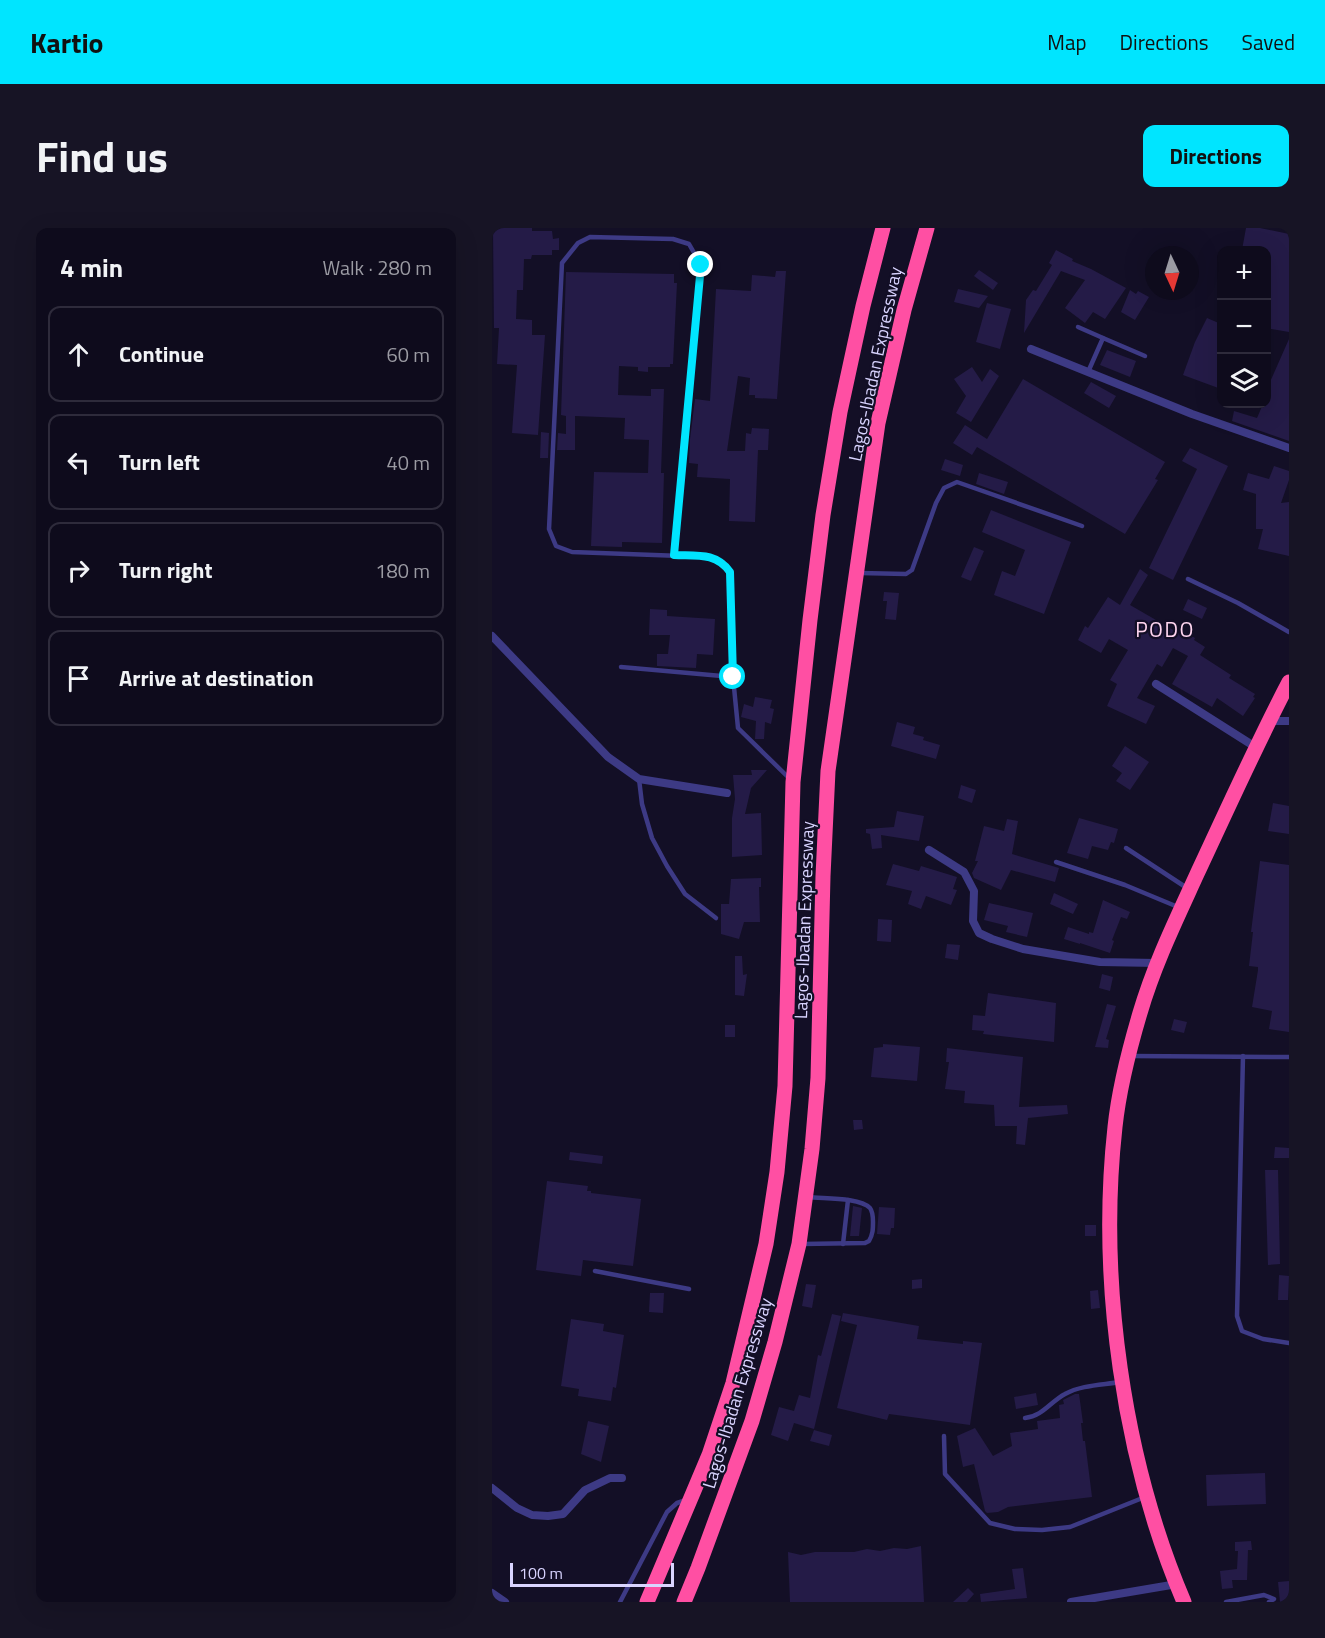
<!DOCTYPE html>
<meta charset="utf-8">
<style>
:root{--surface:#0e0b1c;--page:#171425;--text:#f1f3f6;--muted:#9b9ba3;--line:#2e2b3b;--accent:#00e5ff}
body{margin:0;font-family:"Titillium Web",sans-serif;background:var(--page);color:var(--text)}
.controls{position:absolute;right:18px;top:18px;display:grid;overflow:hidden;border-radius:12px;box-shadow:0 6px 24px #0002}
.controls button{width:54px;height:54px;display:grid;place-items:center;padding:0;border:0;border-bottom:2px solid var(--line);background:var(--surface);color:var(--text);font:30px sans-serif}
.compass{position:absolute;left:653px;top:18px;width:54px;height:54px;border-radius:50%;background:var(--surface);box-shadow:0 6px 24px #0002;rotate:176deg}
.scale{position:absolute;left:18px;bottom:15px;width:164px;box-sizing:border-box;padding-left:6px;border:3px solid #d9d4ff;border-top:0;font-size:16px;line-height:21px;white-space:nowrap;color:#d9d4ff;-webkit-text-stroke:4px #130f26;paint-order:stroke}
.stop{position:absolute;width:18px;height:18px;margin:-14px;border:4px solid #00e5ff;border-radius:50%;background:#fff}
.stop.end{background:#00e5ff;border-color:#fff;box-shadow:0 2px 6px #0008}
.list{margin:0;padding:0;list-style:none}
h2{display:flex;justify-content:space-between;align-items:center;height:78px;margin:0;padding:0 24px;font-size:26px}
h2 small{font-size:20px;font-weight:400;color:var(--muted)}
.list li{display:grid;grid-template-columns:39px 1fr auto;gap:18px;align-items:center;box-sizing:border-box;height:96px;margin:0 12px 12px;padding:0 12px;border:2px solid var(--line);border-radius:12px}
.list b{display:block;font-size:22px;white-space:nowrap}
.list em{font-size:20px;font-style:normal;color:var(--muted)}
.icon{flex:none;width:33px;height:33px;fill:none;stroke:currentColor;stroke-width:2;stroke-linecap:round;stroke-linejoin:round}
.map{position:relative;flex:none;width:797px;height:1374px;overflow:hidden;border-radius:12px}
header{display:flex;align-items:center;gap:36px;box-sizing:border-box;height:84px;padding:0 30px;background:var(--accent);color:#111}
header strong{font-size:28px}
nav{display:flex;gap:33px;margin-inline-start:auto;font-size:21px}
.intro{display:flex;align-items:center;justify-content:space-between;box-sizing:border-box;height:144px;padding:0 36px}
h1{margin:0;font-size:42px}
.button{padding:15px 27px;border-radius:12px;background:var(--accent);color:#111;font-size:21px;font-weight:700}
main{display:flex;gap:36px;padding:0 36px}
aside{flex:1;background:var(--surface);border-radius:12px;box-shadow:0 6px 24px #0002}
.map>svg:first-child{display:block}
.building{fill:#241b47}
.lines{fill:none;stroke-linecap:round;stroke-linejoin:round}
.lane{stroke:#3d3a85;stroke-width:4.5}
.street{stroke:#3d3a85;stroke-width:8}
.highway{stroke:#ff4fa3;stroke-width:15}
.route{stroke:#00e5ff;stroke-width:8}
.labels{text-anchor:middle;dominant-baseline:central;stroke-width:4.5;stroke-linejoin:round;paint-order:stroke}
.street-label{font-size:18px;fill:#d9d4ff;stroke:#130f26}
.quarter-label{font-size:21px;letter-spacing:1.5px;fill:#ffd6f0;stroke:#130f26}
</style>
<header>
<strong>Kartio</strong>
<nav><a>Map</a><a>Directions</a><a>Saved</a></nav>
</header>
<div class="intro"><h1>Find us</h1><a class="button">Directions</a></div>
<main>
<aside>
<h2>4 min<small>Walk · 280 m</small></h2>
<ul class="list">
<li><svg class="icon" aria-label="ahead" viewBox="0 0 24 24"><path d="M12 20V5M6 11l6-6 6 6"/></svg><div><b>Continue</b></div><em>60 m</em></li>
<li><svg class="icon" aria-label="left" viewBox="0 0 24 24"><path d="M17 20v-9H6M10 6l-5 5 5 5"/></svg><div><b>Turn left</b></div><em>40 m</em></li>
<li><svg class="icon" aria-label="right" viewBox="0 0 24 24"><path d="M7 20v-9h11M14 6l5 5-5 5"/></svg><div><b>Turn right</b></div><em>180 m</em></li>
<li><svg class="icon" aria-label="arrive" viewBox="0 0 24 24"><path d="M6 21V4h12l-3 4 3 4H6"/></svg><div><b>Arrive at destination</b></div></li>
</ul>
</aside>
<div class="map">
<svg width="797" height="1374" viewBox="0 0 797 1374">
<rect width="100%" height="100%" fill="#130f26"/>
<g class="building">
<polygon points="1,0 40,0 40,3 60,3 61,11 67,10 67,22 60,22 60,27 40,27 39,31 32,31 31,62 25,62 24,91 40,92 40,107 53,107 46,207 20,205 25,137 5,136 7,100 2,100"/>
<polygon points="754,0 768,0 797,6 797,104 774,100 774,22 750,22"/>
<polygon points="564,22 581,31 580,33 599,41 634,60 613,91 601,84 593,95 573,80 593,52 569,43 532,105 534,72 541,62 544,63 560,37 557,35"/>
<polygon points="487,42 506,55 501,62 482,48"/>
<polygon points="284,43 294,43 285,171 263,170 263,167 257,167 258,150 246,148 235,223 253,223 254,205 259,206 260,200 277,201 276,222 266,222 263,294 237,293 238,251 205,249 206,236 197,235 198,211 203,171 218,173 224,61 259,63 260,47 283,49"/>
<polygon points="74,44 182,46 182,55 185,55 181,136 178,136 178,139 156,139 156,144 146,143 146,139 127,138 126,167 159,168 159,161 172,161 169,245 172,245 170,315 130,314 130,319 99,318 102,244 156,245 157,212 132,211 133,190 83,188 83,222 65,222 66,205 74,206 74,188 69,187"/>
<polygon points="466,61 496,68 487,80 462,74"/>
<polygon points="638,62 644,66 646,63 657,69 643,92 629,84"/>
<polygon points="495,75 519,81 508,121 484,114"/>
<polygon points="715,90 729,96 729,161 691,147 703,114"/>
<polygon points="797,111 797,213 740,193 742,183 765,190 771,176 774,176 774,163"/>
<polygon points="615,122 644,133 638,149 608,137"/>
<polygon points="480,139 490,154 498,141 507,148 479,194 464,185 474,168 462,151"/>
<polygon points="531,151 673,234 663,251 666,252 633,306 485,219 480,227 461,215 473,197 495,211"/>
<polygon points="599,154 624,168 617,180 592,165"/>
<polygon points="49,204 57,205 56,230 48,230"/>
<polygon points="698,220 736,238 681,352 657,340 705,241 690,233"/>
<polygon points="453,231 471,237 468,248 449,242"/>
<polygon points="782,238 797,243 797,252 789,275 797,274 797,328 766,321 771,301 764,301 764,266 751,262 756,245 777,251"/>
<polygon points="487,245 516,254 512,266 484,256"/>
<polygon points="499,282 579,314 552,386 502,367 510,343 523,348 533,322 490,304"/>
<polygon points="482,319 492,323 479,353 469,349"/>
<polygon points="648,341 656,347 638,377 690,407 692,404 703,410 702,412 713,419 708,427 739,447 737,450 763,466 761,469 763,470 751,488 725,470 720,479 680,456 696,428 681,420 670,439 665,436 645,470 663,478 654,496 615,478 625,456 618,452 636,422 617,411 609,425 586,412 593,398 596,400 616,369 628,377"/>
<polygon points="392,364 407,365 404,392 393,391 395,373 391,373"/>
<polygon points="696,371 715,380 710,391 691,382"/>
<polygon points="158,381 175,382 175,388 223,391 221,427 205,426 204,440 165,438 165,426 176,426 178,407 157,407"/>
<polygon points="263,469 280,472 278,480 282,481 279,496 273,494 272,511 263,511 264,493 249,489 252,476 261,479"/>
<polygon points="405,494 423,499 421,506 432,509 431,512 448,517 444,531 399,518"/>
<polygon points="633,518 657,534 638,562 624,553 630,545 620,538"/>
<polygon points="259,542 275,542 259,560 253,586 269,585 270,627 240,629 240,590 243,571 241,547 260,547"/>
<polygon points="469,557 484,562 480,575 466,570"/>
<polygon points="781,575 797,578 797,606 776,603"/>
<polygon points="405,583 432,588 427,613 389,607 390,620 380,621 378,606 374,605 374,601 402,599"/>
<polygon points="587,590 626,601 622,615 619,614 616,622 600,618 596,631 575,625"/>
<polygon points="515,591 526,593 520,626 567,640 563,654 519,642 509,662 482,650 480,645 486,633 483,633 492,598 512,603"/>
<polygon points="768,633 797,637 797,804 777,801 780,783 760,779 766,742 766,739 757,738 761,704 759,704"/>
<polygon points="401,636 427,643 429,638 465,649 461,661 465,662 459,677 434,668 429,681 416,676 420,663 394,657"/>
<polygon points="269,650 269,659 267,659 268,694 252,694 247,711 229,706 229,676 237,676 239,651"/>
<polygon points="562,665 586,676 581,686 558,676"/>
<polygon points="611,672 638,684 635,691 629,689 620,712 622,713 618,725 588,715 588,716 572,711 576,699 597,706 597,704 601,705"/>
<polygon points="497,675 541,685 535,709 514,704 516,698 492,692"/>
<polygon points="386,691 400,692 399,714 385,713"/>
<polygon points="455,716 468,717 466,732 453,730"/>
<polygon points="243,728 250,728 251,747 255,746 252,768 243,767"/>
<polygon points="610,746 621,749 618,763 607,760"/>
<polygon points="496,765 564,775 562,814 491,806 492,803 480,802 481,787 493,788"/>
<polygon points="615,776 624,778 614,811 617,812 616,820 603,819"/>
<polygon points="682,791 695,794 692,805 679,802"/>
<rect x="233" y="797" width="10" height="12"/>
<polygon points="391,816 428,819 425,853 379,849 382,820 391,819"/>
<polygon points="455,820 531,829 527,879 575,877 576,886 536,890 533,917 524,916 525,898 503,898 502,877 472,875 473,863 453,861 457,834 454,834"/>
<polygon points="361,892 370,892 371,901 362,902"/>
<polygon points="783,919 797,920 797,930 782,930"/>
<polygon points="78,924 111,928 110,936 77,932"/>
<polygon points="773,942 786,942 788,1036 776,1037"/>
<polygon points="55,953 96,958 95,963 99,963 99,965 149,971 141,1038 91,1032 89,1048 44,1042"/>
<polygon points="361,978 370,980 367,1008 358,1008"/>
<polygon points="387,979 403,980 402,1000 399,1000 398,1007 385,1006"/>
<rect x="593" y="997" width="11" height="11"/>
<polygon points="787,1047 797,1048 796,1072 786,1072"/>
<polygon points="430,1051 430,1060 420,1061 420,1052"/>
<polygon points="314,1056 324,1057 320,1080 310,1078"/>
<polygon points="606,1062 608,1080 599,1081 598,1063"/>
<polygon points="158,1065 172,1065 171,1085 157,1084"/>
<polygon points="351,1085 427,1098 425,1111 471,1116 471,1113 490,1115 478,1197 397,1186 395,1192 345,1180 365,1097 349,1093"/>
<polygon points="340,1086 349,1088 322,1201 302,1195 296,1213 279,1207 287,1179 302,1183 307,1167 318,1170 326,1127 329,1128"/>
<polygon points="79,1091 112,1096 111,1103 132,1107 124,1160 121,1159 119,1173 86,1168 87,1161 69,1158"/>
<polygon points="544,1165 546,1177 524,1181 522,1169"/>
<polygon points="583,1166 587,1166 591,1195 589,1195 591,1213 593,1213 600,1269 516,1279 506,1284 495,1285 493,1283 482,1236 471,1239 465,1208 483,1200 501,1228 520,1218 518,1205 546,1201 545,1193 568,1190 567,1177 572,1176 571,1172"/>
<polygon points="96,1193 117,1198 109,1234 89,1226"/>
<polygon points="322,1202 340,1207 337,1218 318,1213"/>
<polygon points="773,1245 774,1276 715,1278 714,1247"/>
<polygon points="759,1313 760,1322 756,1322 755,1352 740,1352 741,1360 730,1361 728,1343 745,1341 746,1323 743,1323 743,1314"/>
<polygon points="429,1318 432,1374 298,1374 296,1324 309,1327 323,1324 362,1324 375,1321 388,1323 402,1320 415,1321"/>
<polygon points="531,1340 535,1370 489,1374 488,1366 523,1361 520,1341"/>
<polygon points="797,1353 797,1374 788,1374 786,1354"/>
<polygon points="476,1360 482,1366 475,1374 461,1374"/>
</g>
<g class="lines">
<g class="lane">
<polyline points="586,99 611,110"/>
<polyline points="596,144 611,110 653,128"/>
<polyline points="182,327 209,37 197,16 181,11 98,9 86,15 70,35 57,301 64,318 80,324 217,329 231,334 238,344 241,449 246,500 298,551"/>
<polyline points="368,345 414,346 420,342 444,275 452,260 465,254 590,298"/>
<polyline points="696,351 746,375 797,404"/>
<polyline points="129,439 241,449"/>
<polyline points="147,551 150,576 160,610 175,638 193,666 224,690"/>
<polyline points="634,620 695,660"/>
<polyline points="564,634 633,657 686,679"/>
<polyline points="639,828 797,829"/>
<polyline points="751,828 745,1088 750,1103 771,1111 797,1115"/>
<path d="M310,1016L373,1015L377,1013C381,1006 381,1001 381,994C381,989 381,984 378,980C367,969 331,971 316,969"/>
<polyline points="351,1016 356,972"/>
<polyline points="103,1043 197,1061"/>
<path d="M533,1190C551,1188 558,1174 573,1166C589,1157 610,1157 628,1154"/>
<polyline points="452,1208 453,1246 498,1295 523,1301 550,1302 578,1299 653,1269"/>
<polyline points="128,1374 175,1284 185,1275 194,1272"/>
<polyline points="734,1374 772,1367 782,1371 777,1374"/>
</g>
<g class="street">
<polyline points="539,121 700,186 797,220"/>
<polyline points="0,408 116,529 147,551 235,565"/>
<polyline points="664,456 765,520"/>
<polyline points="777,493 797,493"/>
<polyline points="437,622 472,644 482,663 481,693 487,705 500,711 531,721 608,734 665,735"/>
<polyline points="0,1260 25,1280 40,1287 56,1288 71,1286 93,1262 118,1250 130,1250"/>
<polyline points="0,1365 13,1374"/>
<polyline points="579,1374 685,1356"/>
</g>
<g class="highway">
<polyline points="155,1374 217,1227 241,1155 274,1016 285,944 293,858 301,554 318,392 331,287 348,184 371,78 391,0"/>
<polyline points="192,1374 206,1340 260,1193 283,1114 307,1016 320,921 326,850 331,648 336,543 386,195 412,82 435,0"/>
<path d="M692,1374C631,1231 606,1053 623,899C627,861 637,822 648,785C662,737 684,692 705,646C735,582 764,517 797,454"/>
</g>
</g>
<g class="lines">
<path class="route" d="M209,37L182,327C204,328 224,324 238,344L241,449"/>
</g>
<g class="labels">
<g class="street-label">
<text transform="translate(383 136) rotate(-78)">Lagos-Ibadan Expressway</text>
<text transform="translate(312 692) rotate(-88)">Lagos-Ibadan Expressway</text>
<text transform="translate(245 1165) rotate(-73)">Lagos-Ibadan Expressway</text>
</g>
<g class="quarter-label">
<text x="673" y="401">PODO</text>
</g>
</g>
</svg>
<div class="controls">
<button>+</button>
<button>−</button>
<button><svg class="icon" aria-label="layers" viewBox="0 0 24 24"><path d="M12 4l9 5-9 5-9-5zM3 14l9 5 9-5"/></svg></button>
</div>
<svg class="compass" viewBox="-18 -18 36 36"><path d="M0-13l5 13h-10z" fill="#e53935"/><path d="M0 13l5-13h-10z" fill="#9b9ba3"/></svg>
<div class="scale">100 m</div>
<div class="stop" style="left:241px;top:449px"></div>
<div class="stop end" style="left:209px;top:37px"></div>
</div>
</main>
